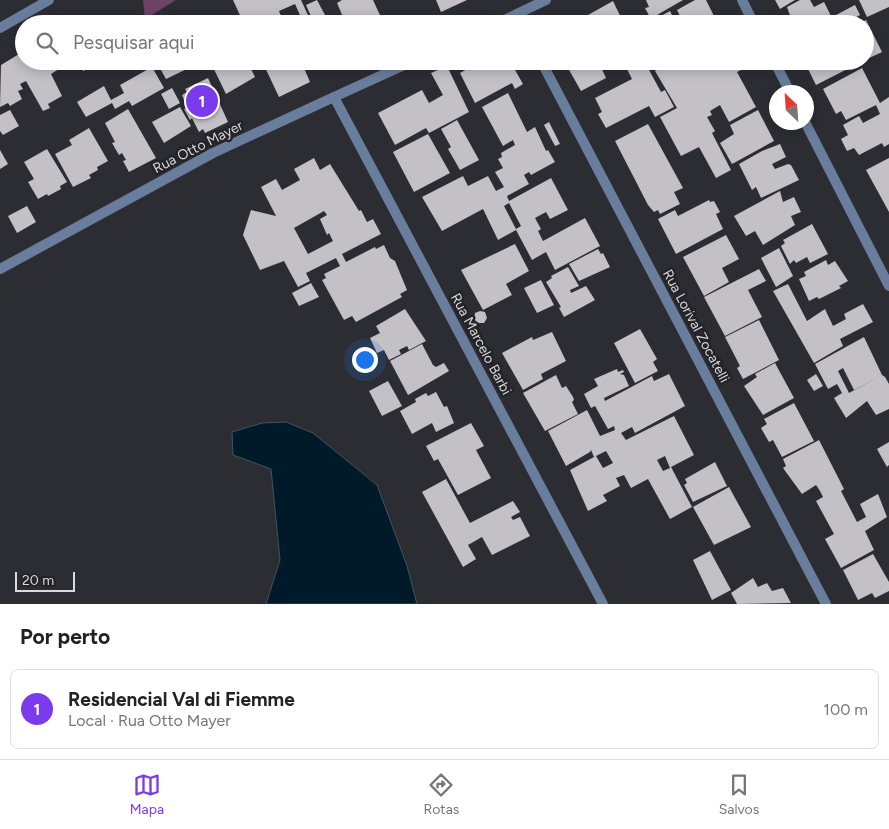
<!DOCTYPE html>
<html lang="pt">
<meta charset="utf-8">
<style>
:root{--surface:#fff;--page:#f2f2f2;--text:#222;--muted:#767676;--line:#e0e0e0;--accent:#7c3aed}
body{margin:0;font-family:Figtree,sans-serif;background:var(--page);color:var(--text)}
.compass{position:absolute;left:769px;top:85px;width:45px;height:45px;border-radius:50%;background:var(--surface);box-shadow:0 2px 12px #0003;rotate:335deg}
.scale{position:absolute;left:15px;bottom:12px;width:60px;box-sizing:border-box;padding-left:5px;border:2px solid #dadadd;border-top:0;font-size:14px;line-height:18px;white-space:nowrap;color:#dadadd;-webkit-text-stroke:4px #232328;paint-order:stroke}
.you{position:absolute;left:364px;top:359px;width:18px;height:18px;margin:-12px;border:4px solid #fff;border-radius:50%;background:#1a73e8;box-shadow:0 0 0 8px #1a73e833}
.badge{display:grid;place-items:center;width:32px;height:32px;border-radius:50%;background:var(--accent);color:#fff;font-size:16px;font-weight:700}
.pin{position:absolute;translate:-50% -50%;border:2px solid #fff;box-shadow:0 1px 5px #0006}
.list{margin:0;padding:0;list-style:none}
h2{display:flex;justify-content:space-between;align-items:center;height:65px;margin:0;padding:0 20px;font-size:21px}
h2 small{font-size:16px;font-weight:400;color:var(--muted)}
.list li{display:grid;grid-template-columns:32px 1fr auto;gap:15px;align-items:center;box-sizing:border-box;height:80px;margin:0 10px 10px;padding:0 10px;border:1px solid var(--line);border-radius:8px}
.list b{display:block;font-size:19px;white-space:nowrap}
.list p{margin:0;font-size:16px;white-space:nowrap;color:var(--muted)}
.list em{font-size:16px;font-style:normal;color:var(--muted)}
.icon{flex:none;width:28px;height:28px;fill:none;stroke:currentColor;stroke-width:2;stroke-linecap:round;stroke-linejoin:round}
.map{position:relative;flex:none;width:889px;height:604px;overflow:hidden}
.search{position:absolute;background:var(--surface);box-shadow:0 2px 12px #0003;left:15px;right:15px;top:15px;height:55px;display:flex;align-items:center;gap:12px;box-sizing:border-box;padding:0 18px;border-radius:28px;color:var(--muted);font-size:19px}
.sheet{height:155px;background:var(--surface)}
nav{display:flex;justify-content:space-around;align-items:center;box-sizing:border-box;height:70px;border-top:1px solid var(--line);background:var(--surface);font-size:14px;color:var(--muted)}
nav a{display:grid;justify-items:center;gap:2px}
nav .on{color:var(--accent)}
.map>svg:first-child{display:block}
.green{fill:#6d4366}
.water{fill:#001a29;stroke:#41545f}
.building{fill:#c3c0c6;fill-rule:evenodd}
.lines{fill:none;stroke-linecap:round;stroke-linejoin:round}
.minor{stroke:#697e9d;stroke-width:10}
.tertiary{stroke:#697e9d;stroke-width:10}
.labels{text-anchor:middle;dominant-baseline:central;stroke-width:5;stroke-linejoin:round;paint-order:stroke}
.street-label{font-size:14px;fill:#dadadd;stroke:#232328}
</style>
<div class="map">
<svg width="889" height="604" viewBox="0 0 889 604">
<rect width="100%" height="100%" fill="#2c2d32"/>
<polygon class="green" points="143,0 176,0 145,19"/>
<polygon class="water" points="286,422 313,433 377,485 407,566 417,604 266,604 280,560 271,469 233,455 232,432 262,423"/>
<g class="building">
<polygon points="233,0 301,0 312,24 304,24 295,4 279,11 284,24 244,24"/>
<polygon points="317,0 325,15 313,21 306,5"/>
<polygon points="342,0 373,0 384,24 346,24 337,3"/>
<polygon points="436,0 467,0 441,12"/>
<polygon points="646,0 683,0 657,15 659,17 670,11 675,21 670,24 650,24 652,21 645,8 649,7"/>
<polygon points="695,0 706,0 718,24 684,24 677,10"/>
<polygon points="775,0 795,0 780,9"/>
<polygon points="800,0 810,0 814,7 824,2 835,24 793,24 787,7"/>
<polygon points="859,0 889,0 889,7 867,17"/>
<polygon points="613,1 624,24 572,24"/>
<polygon points="855,5 860,15 844,24 838,24 834,16"/>
<polygon points="100,18 103,24 91,24"/>
<polygon points="866,20 882,52 865,60 865,24 858,24"/>
<polygon points="24,51 24,61 59,61 62,67 51,74 62,96 48,104 50,108 43,111 26,81 20,84 23,89 18,91 22,99 10,106 8,103 0,107 1,65"/>
<polygon points="71,61 103,61 83,71 80,63 74,66"/>
<polygon points="156,61 194,61 191,63 193,66 166,79"/>
<polygon points="210,61 247,61 255,77 226,94"/>
<polygon points="262,61 301,61 310,82 279,97"/>
<polygon points="481,61 510,61 523,84 515,89 512,83 475,103 460,73"/>
<polygon points="564,61 602,61 599,63 606,78 581,91"/>
<polygon points="633,61 648,61 651,67 648,68 661,92 665,90 674,107 655,117 649,106 606,128 598,114 602,112 595,98 632,79 627,69 631,68"/>
<polygon points="668,61 748,61 750,65 737,72 756,107 729,122 720,105 710,111 712,115 707,117 715,131 712,133 731,170 716,178 699,147 681,156 660,117 677,108 655,71"/>
<polygon points="804,61 863,61 816,85"/>
<polygon points="447,66 469,112 429,133 426,128 395,145 378,113 422,90 429,103 443,95 431,73"/>
<polygon points="152,67 164,88 132,106 129,101 115,109 112,103 86,117 77,102 104,86 111,100 124,93 120,85"/>
<polygon points="862,68 880,103 889,97 889,144 884,147 882,143 859,155 854,148 847,151 841,139 848,135 843,125 859,116 863,123 880,114 876,105 846,120 841,111 836,114 823,89"/>
<polygon points="208,78 228,122 205,133 203,129 199,132 192,118 190,120 184,109 187,108 182,95 187,92 185,89"/>
<polygon points="172,88 180,103 169,109 161,94"/>
<path d="M508,93L527,132L535,127L546,151L548,150L555,162L531,175L529,172L524,175L529,184L507,196L509,201L551,178L568,210L550,219L546,212L535,218L541,229L538,231L543,241L585,218L600,246L555,270L546,252L532,260L516,230L498,240L483,209L442,231L422,197L463,176L468,186L488,176L496,191L504,187L495,172L503,168L498,159L502,157L501,153L515,145L513,140L503,146L482,107ZM509,203L521,226L516,229L504,206Z"/>
<polygon points="180,107 191,126 164,143 152,122"/>
<polygon points="128,109 156,158 129,172 123,161 126,160 122,153 119,155 112,143 115,142 105,123"/>
<polygon points="10,110 19,126 3,135 0,131 0,115"/>
<polygon points="758,110 774,141 732,164 720,143 734,134 730,125"/>
<polygon points="457,120 479,160 460,170 448,149 451,147 441,129"/>
<polygon points="549,122 560,144 555,146 544,125"/>
<polygon points="648,124 683,188 674,192 680,204 660,214 658,210 654,212 648,205 615,141"/>
<polygon points="89,128 108,161 97,167 98,170 89,175 91,178 73,187 55,154 72,145 69,140"/>
<polygon points="428,134 450,173 414,192 393,152"/>
<polygon points="780,144 786,157 772,164 775,169 788,164 791,165 799,180 761,198 756,187 752,190 739,164 762,151"/>
<polygon points="47,149 67,182 60,186 61,189 48,196 47,194 38,199 28,182 34,179 24,162"/>
<polygon points="0,150 8,164 0,169"/>
<path d="M314,158L320,170L330,164L359,211L361,210L367,222L373,219L381,234L342,254L346,262L375,247L376,249L384,245L390,258L395,261L407,290L400,294L402,297L356,322L352,316L344,320L322,280L326,278L324,274L340,266L336,258L306,273L310,281L298,287L284,261L260,270L243,235L251,210L276,216L261,187L276,179L282,190L300,180L294,169ZM324,211L327,215L320,219L327,235L329,233L333,241L308,254L294,228Z"/>
<polygon points="889,158 889,212 866,170"/>
<polygon points="780,191 783,202 794,197 801,212 791,216 795,225 763,245 755,231 746,236 734,216"/>
<polygon points="709,200 710,202 714,201 720,212 716,214 723,229 676,254 658,219 675,210 678,216"/>
<polygon points="27,206 36,222 17,233 8,216"/>
<polygon points="812,224 828,254 810,263 807,257 796,263 794,260 790,264 781,246 785,243 783,240"/>
<polygon points="726,235 739,259 722,268 729,282 704,296 683,257"/>
<polygon points="515,244 529,271 506,284 512,295 483,310 461,270"/>
<polygon points="779,248 793,276 776,287 761,258"/>
<polygon points="598,249 601,254 603,253 610,267 579,281 569,264"/>
<polygon points="826,260 828,265 835,261 848,281 839,286 841,288 819,299 817,297 809,301 799,279 806,276 804,272"/>
<polygon points="568,267 579,286 570,290 571,293 586,286 595,300 564,317 559,308 561,307 546,282 552,278 551,276"/>
<polygon points="759,269 766,281 748,290 762,317 725,336 704,297"/>
<polygon points="541,280 554,305 537,313 524,288"/>
<polygon points="311,283 319,297 299,306 292,293"/>
<polygon points="788,284 807,321 825,309 833,326 846,319 844,314 863,304 873,322 840,339 843,346 814,363 773,291"/>
<polygon points="405,309 426,341 409,350 407,346 399,350 401,354 389,360 384,350 377,353 370,338 380,333 376,326"/>
<polygon points="480,311 485,312 487,318 484,323 477,323 474,318 475,313"/>
<polygon points="759,320 779,360 743,379 737,368 740,366 725,337"/>
<polygon points="640,329 657,359 653,362 658,371 635,383 614,343"/>
<polygon points="552,332 566,361 541,374 543,379 523,390 502,353 532,337 533,340"/>
<polygon points="864,337 882,375 854,390 843,368 838,371 849,393 882,375 885,377 889,384 889,409 876,415 867,401 846,418 834,398 842,393 837,384 828,389 815,364"/>
<polygon points="422,344 433,365 436,367 444,363 449,371 408,395 390,361"/>
<polygon points="775,363 794,398 763,415 744,386 757,377 755,374"/>
<path d="M617,369L618,372L623,370L624,372L620,374L624,375L629,386L604,398L605,401L652,376L654,381L669,374L685,406L635,433L632,427L621,433L626,440L674,416L694,455L671,467L692,507L670,519L648,479L631,488L624,475L616,478L620,486L603,495L607,501L588,511L570,470L594,457L591,450L590,452L566,466L548,431L587,410L600,436L615,430L614,426L608,429L595,406L591,408L584,394L598,386L594,379ZM606,451L613,463L603,468L596,456ZM665,456L670,468L663,471L657,460Z"/>
<polygon points="816,374 823,386 814,391 807,380"/>
<polygon points="556,375 562,388 566,386 573,397 574,400 572,402 578,414 545,431 523,393"/>
<polygon points="388,381 402,406 382,416 369,391"/>
<polygon points="436,392 444,407 447,406 454,423 436,432 432,423 412,434 400,411 416,402 415,399 426,393 428,396"/>
<polygon points="794,403 814,441 782,457 773,440 769,442 761,428 767,424 764,419"/>
<polygon points="471,423 484,446 476,450 491,478 458,495 438,459 434,461 426,446"/>
<polygon points="819,440 844,489 841,491 857,522 866,517 860,504 878,494 887,517 865,531 874,550 841,568 825,539 834,534 816,501 823,497 820,491 816,485 802,494 783,468 786,466 783,459"/>
<polygon points="889,442 889,465 887,467 877,449"/>
<polygon points="715,462 727,486 693,502 684,485 687,483 685,479"/>
<polygon points="446,479 470,523 513,501 520,512 511,517 513,520 520,517 530,536 492,555 482,537 468,545 476,559 463,567 422,492"/>
<polygon points="729,487 751,527 714,545 693,507"/>
<polygon points="710,551 731,590 712,600 693,560"/>
<polygon points="873,554 889,582 889,591 875,598 872,593 858,600 843,570"/>
<polygon points="753,578 758,587 767,583 772,591 783,588 791,603 737,604 731,593"/>
</g>
<g class="lines">
<g class="minor">
<polyline points="742,0 754,24"/>
<polyline points="517,14 522,24"/>
<polyline points="0,28 49,0"/>
<polyline points="541,61 826,604"/>
<polyline points="774,61 790,92"/>
<polyline points="805,122 889,286"/>
<polyline points="0,269 213,153 334,97"/>
</g>
<g class="tertiary">
<polyline points="496,24 546,0"/>
<polyline points="413,61 334,97 603,604"/>
</g>
</g>
<g class="labels">
<g class="street-label">
<text transform="translate(198 147) rotate(-27)">Rua Otto Mayer</text>
<text transform="translate(696 326) rotate(62)">Rua Lorival Zocatelli</text>
<text transform="translate(481 344) rotate(62)">Rua Marcelo Barbi</text>
</g>
</g>
</svg>
<svg class="compass" viewBox="-18 -18 36 36"><path d="M0-13l5 13h-10z" fill="#e53935"/><path d="M0 13l5-13h-10z" fill="#767676"/></svg>
<div class="scale">20 m</div>
<div class="you"></div>
<div class="pin badge" style="left:202px;top:101px">1</div>
<div class="search"><svg class="icon" aria-label="search" viewBox="0 0 24 24"><circle cx="10" cy="10" r="6"/><path d="M15 15l6 6"/></svg>Pesquisar aqui</div>
</div>
<section class="sheet">
<h2>Por perto<small></small></h2>
<ul class="list">
<li><span class="badge">1</span><div><b>Residencial Val di Fiemme</b><p>Local · Rua Otto Mayer</p></div><em>100 m</em></li>
</ul>
</section>
<nav>
<a class="on"><svg class="icon" aria-label="map" viewBox="0 0 24 24"><path d="M3 6l6-2 6 2 6-2v14l-6 2-6-2-6 2zM9 4v14M15 6v14"/></svg>Mapa</a>
<a><svg class="icon" aria-label="directions" viewBox="0 0 24 24"><path d="M12 3l9 9-9 9-9-9zM9 14v-3h6M13 9l2 2-2 2"/></svg>Rotas</a>
<a><svg class="icon" aria-label="saved" viewBox="0 0 24 24"><path d="M7 4h10v16l-5-4-5 4z"/></svg>Salvos</a>
</nav>
